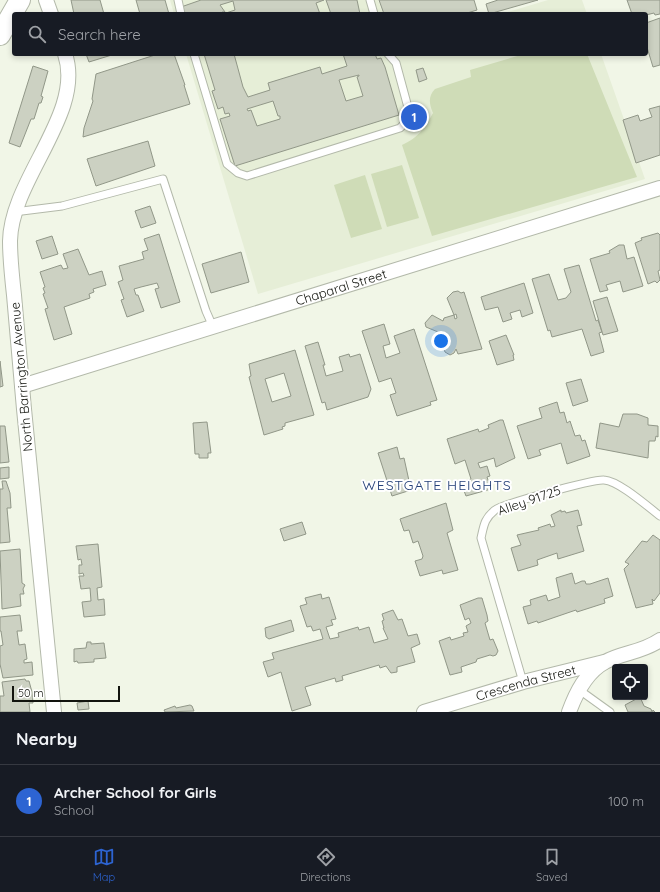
<!DOCTYPE html>
<style>
:root{--surface:#171b24;--page:#20242c;--text:#f1f3f6;--muted:#9ea1a6;--line:#363941;--accent:#2d64d2}
body{margin:0;font-family:Quicksand,sans-serif;background:var(--page);color:var(--text)}
.controls{position:absolute;right:12px;bottom:12px;display:grid;overflow:hidden;border-radius:4px;box-shadow:0 2px 6px #0003}
.controls button{width:36px;height:36px;display:grid;place-items:center;padding:0;border:0;border-bottom:1px solid var(--line);background:var(--surface);color:var(--text);font:20px sans-serif}
.scale{position:absolute;left:12px;bottom:10px;width:108px;box-sizing:border-box;padding-left:4px;border:2px solid #12140e;border-top:0;font-size:11px;line-height:14px;white-space:nowrap;color:#12140e;-webkit-text-stroke:3px #fff;paint-order:stroke}
.you{position:absolute;left:441px;top:341px;width:14px;height:14px;margin:-10px;border:3px solid #fff;border-radius:50%;background:#1a73e8;box-shadow:0 0 0 6px #1a73e833}
.badge{display:grid;place-items:center;width:26px;height:26px;border-radius:50%;background:var(--accent);color:#fff;font-size:13px;font-weight:700}
.pin{position:absolute;translate:-50% -50%;border:2px solid #fff;box-shadow:0 1px 4px #0006}
.list{margin:0;padding:0;list-style:none}
h2{display:flex;justify-content:space-between;align-items:center;height:52px;margin:0;padding:0 16px;font-size:17px}
h2 small{font-size:13px;font-weight:400;color:var(--muted)}
.list li{display:grid;grid-template-columns:26px 1fr auto;gap:12px;align-items:center;box-sizing:border-box;height:72px;padding:0 16px;border-top:1px solid var(--line)}
.list b{display:block;font-size:15px;white-space:nowrap}
.list p{margin:0;font-size:13px;white-space:nowrap;color:var(--muted)}
.list em{font-size:13px;font-style:normal;color:var(--muted)}
.icon{flex:none;width:22px;height:22px;fill:none;stroke:currentColor;stroke-width:2;stroke-linecap:round;stroke-linejoin:round}
.map{position:relative;flex:none;width:660px;height:712px;overflow:hidden}
.search{position:absolute;background:var(--surface);box-shadow:0 2px 6px #0003;left:12px;right:12px;top:12px;height:44px;display:flex;align-items:center;gap:10px;box-sizing:border-box;padding:0 14px;border-radius:4px;color:var(--muted);font-size:15px}
.sheet{height:124px;background:var(--surface)}
nav{display:flex;justify-content:space-around;align-items:center;box-sizing:border-box;height:56px;border-top:1px solid var(--line);background:var(--surface);font-size:11px;color:var(--muted)}
nav a{display:grid;justify-items:center;gap:2px}
nav .on{color:var(--accent)}
.map>svg:first-child{display:block}
.built{fill:#e6eed7}
.green{fill:#cfdcb7}
.building{fill:#ccd1c2;stroke:#919788;fill-rule:evenodd}
.lines{fill:none;stroke-linecap:round;stroke-linejoin:round}
.service-casing{stroke:#b3b9aa;stroke-width:9}
.minor-casing{stroke:#b3b9aa;stroke-width:16}
.secondary-casing{stroke:#b3b9aa;stroke-width:22}
.service{stroke:#fff;stroke-width:7}
.minor{stroke:#fff;stroke-width:14}
.secondary{stroke:#fff;stroke-width:20}
.labels{text-anchor:middle;dominant-baseline:central;stroke-width:4;stroke-linejoin:round;paint-order:stroke}
.street-label{font-size:13px;fill:#12140e;stroke:#fff}
.neighbourhood-label{font-size:14px;letter-spacing:1px;fill:#244077;stroke:#fff}
</style>
<div class="map">
<svg width="660" height="712" viewBox="0 0 660 712">
<rect width="100%" height="100%" fill="#f1f6e7"/>
<g class="built">
<polygon points="170,0 378,0 383,14 174,14"/>
<polygon points="548,0 582,0 587,14 501,14"/>
<polygon points="186,54 601,54 645,179 258,294"/>
</g>
<g class="green">
<path d="M524,54H587L637,177L432,236L402,145C419,137 424,129 433,113C429,104 428,96 435,89L471,77L470,70Z"/>
<polygon points="402,165 419,218 387,227 371,174"/>
<polygon points="365,175 382,229 351,238 334,185"/>
</g>
<g class="building">
<polygon points="71,0 100,0 104,14 74,14"/>
<polygon points="136,0 165,0 169,14 140,14"/>
<path d="M201,0H324L316,3L320,14H183L181,7ZM233,1L235,10L223,14L222,12H225L220,5Z"/>
<polygon points="326,0 357,0 360,14 331,14"/>
<polygon points="379,0 474,0 477,10 464,14 384,14"/>
<polygon points="498,0 538,0 489,14 486,4"/>
<polygon points="627,0 660,0 660,14 655,15 654,13 646,15 632,14"/>
<polygon points="660,18 660,65 653,67 646,44 646,23"/>
<polygon points="86,54 115,54 89,62"/>
<polygon points="158,54 174,54 185,85 184,85 190,104 83,137 84,128 93,101 92,99 96,74"/>
<path d="M204,54H234L243,87L248,97L270,90L268,83L320,67L322,74L347,66L343,54H375L377,59L381,58L385,67L399,115L235,166L220,119L230,116L229,113L225,114L223,107L218,109L212,91L215,90ZM359,75V76L357,77L363,96L346,101L339,80ZM273,101L278,116H280V119L257,126L251,110L248,111L247,109Z"/>
<polygon points="33,66 48,71 41,96 43,97 41,103 39,103 34,119 31,119 20,147 9,143"/>
<polygon points="423,68 427,79 419,82 416,70"/>
<polygon points="660,106 660,155 636,163 623,120 638,115 640,121 652,117 649,109"/>
<polygon points="148,141 155,166 96,186 87,159"/>
<polygon points="150,206 156,223 141,228 135,211"/>
<polygon points="658,233 660,235 660,270 658,271 660,280 657,283 655,281 648,284 635,243 642,240 641,238"/>
<polygon points="159,234 180,302 161,308 155,289 159,288 157,283 141,287 134,289 136,295 138,295 144,311 127,317 121,300 124,299 118,282 123,280 119,266 144,259 142,252 148,250 144,239"/>
<polygon points="52,236 58,254 42,259 36,241"/>
<polygon points="619,245 624,245 627,259 634,257 643,286 623,292 620,281 606,285 608,290 600,292 590,259 610,253 609,251"/>
<polygon points="78,249 89,275 102,271 106,285 93,289 94,292 89,294 90,298 64,307 72,334 54,340 45,309 48,308 43,294 45,293 43,288 45,287 40,272 61,265 63,269 68,268 63,254"/>
<polygon points="241,252 249,282 211,293 202,264"/>
<polygon points="579,265 596,321 598,320 602,332 599,333 604,352 591,356 582,329 552,337 550,330 548,331 532,279 549,274 558,300 566,298 571,292 564,269"/>
<polygon points="524,283 533,313 522,317 520,310 510,313 512,319 503,322 498,307 485,310 481,297"/>
<polygon points="458,291 461,293 464,292 482,349 458,354 456,349 454,353 450,355 445,352 438,332 426,327 425,323 432,315 443,321 444,318 454,315 455,319 457,318 456,314 454,315 447,298 453,292"/>
<polygon points="607,297 618,331 603,335 593,301"/>
<polygon points="384,324 390,344 383,346 386,358 400,353 394,336 414,329 437,400 430,402 431,405 397,416 390,395 396,393 391,378 379,382 362,331"/>
<polygon points="506,335 514,355 513,355 514,360 497,365 489,341"/>
<polygon points="318,342 325,365 323,365 326,376 343,371 339,357 349,354 350,357 360,354 371,389 368,397 327,410 325,402 322,403 305,346"/>
<path d="M295,350L314,415L285,423V426L282,427L283,429L264,435L249,377L251,376L249,364ZM284,373L291,396L272,402L265,379Z"/>
<polygon points="0,361 3,386 0,387"/>
<polygon points="581,379 588,401 573,406 566,383"/>
<polygon points="557,402 560,413 564,412 567,423 570,421 575,436 580,435 582,441 585,440 590,456 567,464 561,443 539,450 541,455 528,459 517,426 542,418 539,408"/>
<polygon points="623,414 637,414 648,418 648,425 658,426 658,437 656,436 655,441 649,441 648,458 596,448 600,423 619,427"/>
<polygon points="500,420 503,420 515,458 496,467 494,458 478,463 480,468 487,466 490,476 487,477 491,489 466,496 461,483 471,479 465,460 455,464 447,439 478,429 479,432 489,428 488,425"/>
<polygon points="207,422 211,453 208,453 208,458 199,458 199,454 195,454 193,423"/>
<polygon points="0,426 5,426 9,462 0,463"/>
<polygon points="397,447 400,459 404,458 411,490 392,496 378,453"/>
<polygon points="9,467 9,478 0,479 0,468"/>
<polygon points="2,481 6,481 10,493 11,508 7,508 10,542 0,543 0,489 3,489"/>
<polygon points="446,503 453,530 447,533 458,570 443,574 442,570 420,576 415,561 422,559 423,556 418,541 413,543 409,530 404,531 400,519"/>
<polygon points="561,510 561,512 565,511 566,513 578,510 582,525 577,526 584,551 558,559 557,553 537,560 538,565 518,571 511,548 521,545 517,535 539,530 538,528 550,524 551,527 555,526 551,515"/>
<polygon points="302,522 306,534 284,541 280,529"/>
<polygon points="653,535 660,540 660,593 654,601 652,599 653,604 636,608 624,569 629,564 625,562 642,541 647,542"/>
<polygon points="98,544 102,587 97,588 98,600 104,599 105,615 84,617 82,602 91,601 90,588 81,589 79,576 84,576 83,573 79,574 79,565 82,565 81,559 78,560 76,546"/>
<polygon points="20,549 22,583 25,585 23,589 24,594 20,594 21,606 2,609 0,551"/>
<polygon points="572,573 575,584 582,581 585,581 586,584 590,584 608,578 613,596 604,599 605,603 577,612 576,610 538,623 537,621 528,624 523,607 531,605 530,600 546,595 548,601 560,597 556,578"/>
<polygon points="321,594 322,599 329,597 336,619 331,620 333,625 326,627 330,639 339,637 338,633 358,627 359,630 369,627 374,643 388,639 383,628 384,628 382,621 384,620 382,614 393,610 398,620 402,619 408,636 417,634 420,644 411,648 415,662 397,667 397,672 391,673 386,666 380,668 379,665 342,676 343,680 336,682 335,678 305,687 311,705 292,711 281,672 268,677 263,662 274,659 272,653 323,639 320,629 313,631 311,626 307,627 300,606 307,604 305,598"/>
<polygon points="478,598 482,598 487,615 488,621 485,623 490,640 493,639 498,651 496,655 493,656 490,655 477,659 476,662 461,667 462,672 450,675 439,641 450,637 451,640 464,636 463,633 468,632 466,626 471,623 469,618 465,620 460,605"/>
<polygon points="20,615 22,631 17,631 19,645 25,644 27,659 24,660 24,663 32,662 33,675 3,678 0,664 0,646 3,645 1,631 0,631 0,617"/>
<polygon points="291,620 294,631 269,639 266,637 265,628"/>
<polygon points="87,642 91,642 91,644 104,643 106,658 94,659 94,662 78,663 77,661 74,662 74,649 86,648"/>
<polygon points="25,679 26,681 29,681 32,692 33,703 29,703 30,712 0,712 0,696 4,696 2,682"/>
<polygon points="640,697 644,706 651,709 652,712 653,710 655,712 628,712 625,705"/>
<polygon points="88,701 89,709 78,710 77,703"/>
<polygon points="190,705 192,706 194,711 165,712 164,710 175,706 176,708"/>
</g>
<g class="lines">
<defs>
<g id="service">
<polyline points="178,0 181,14"/>
<polyline points="370,0 374,14"/>
<polyline points="194,54 227,164 238,173 247,176 400,128 407,121 409,111 396,63 388,54"/>
<polyline points="14,212 62,206 163,179 206,311 213,327"/>
<path d="M523,682L481,538C484,525 484,519 495,510C503,504 593,479 604,480C619,481 647,506 660,516"/>
<polyline points="578,689 610,712"/>
</g>
<g id="minor">
<polyline points="46,0 51,14"/>
<path id="s1" d="M22,386L660,188"/>
<path d="M54,712C44,611 34,510 24,409C21,371 17,333 14,295C12,277 10,259 10,241C11,179 85,113 65,54"/>
<path id="s2" d="M424,712L523,682L604,662"/>
<path d="M569,712C576,693 586,672 605,662C623,652 641,653 660,640"/>
</g>
<polyline id="secondary" points="0,35 20,0"/>
</defs>
<use href="#service" class="service-casing"/>
<use href="#minor" class="minor-casing"/>
<use href="#secondary" class="secondary-casing"/>
<use href="#service" class="service"/>
<use href="#minor" class="minor"/>
<use href="#secondary" class="secondary"/>
</g>
<g class="labels">
<g class="street-label">
<text stroke="none"><textPath href="#s1" startOffset="334">Chaparal Street</textPath></text>
<text transform="translate(21 377) rotate(-95)">North Barrington Avenue</text>
<text transform="translate(529 500) rotate(-19)">Alley 91725</text>
<text stroke="none"><textPath href="#s2" startOffset="106">Crescenda Street</textPath></text>
</g>
<g class="neighbourhood-label">
<text x="437" y="485">WESTGATE HEIGHTS</text>
</g>
</g>
</svg>
<div class="controls">
<button><svg class="icon" aria-label="locate" viewBox="0 0 24 24"><circle cx="12" cy="12" r="6"/><path d="M12 2v4M12 18v4M2 12h4M18 12h4"/></svg></button>
</div>
<div class="scale">50 m</div>
<div class="you"></div>
<div class="pin badge" style="left:414px;top:117px">1</div>
<div class="search"><svg class="icon" aria-label="search" viewBox="0 0 24 24"><circle cx="10" cy="10" r="6"/><path d="M15 15l6 6"/></svg>Search here</div>
</div>
<section class="sheet">
<h2>Nearby<small></small></h2>
<ul class="list">
<li><span class="badge">1</span><div><b>Archer School for Girls</b><p>School</p></div><em>100 m</em></li>
</ul>
</section>
<nav>
<a class="on"><svg class="icon" aria-label="map" viewBox="0 0 24 24"><path d="M3 6l6-2 6 2 6-2v14l-6 2-6-2-6 2zM9 4v14M15 6v14"/></svg>Map</a>
<a><svg class="icon" aria-label="directions" viewBox="0 0 24 24"><path d="M12 3l9 9-9 9-9-9zM9 14v-3h6M13 9l2 2-2 2"/></svg>Directions</a>
<a><svg class="icon" aria-label="saved" viewBox="0 0 24 24"><path d="M7 4h10v16l-5-4-5 4z"/></svg>Saved</a>
</nav>
